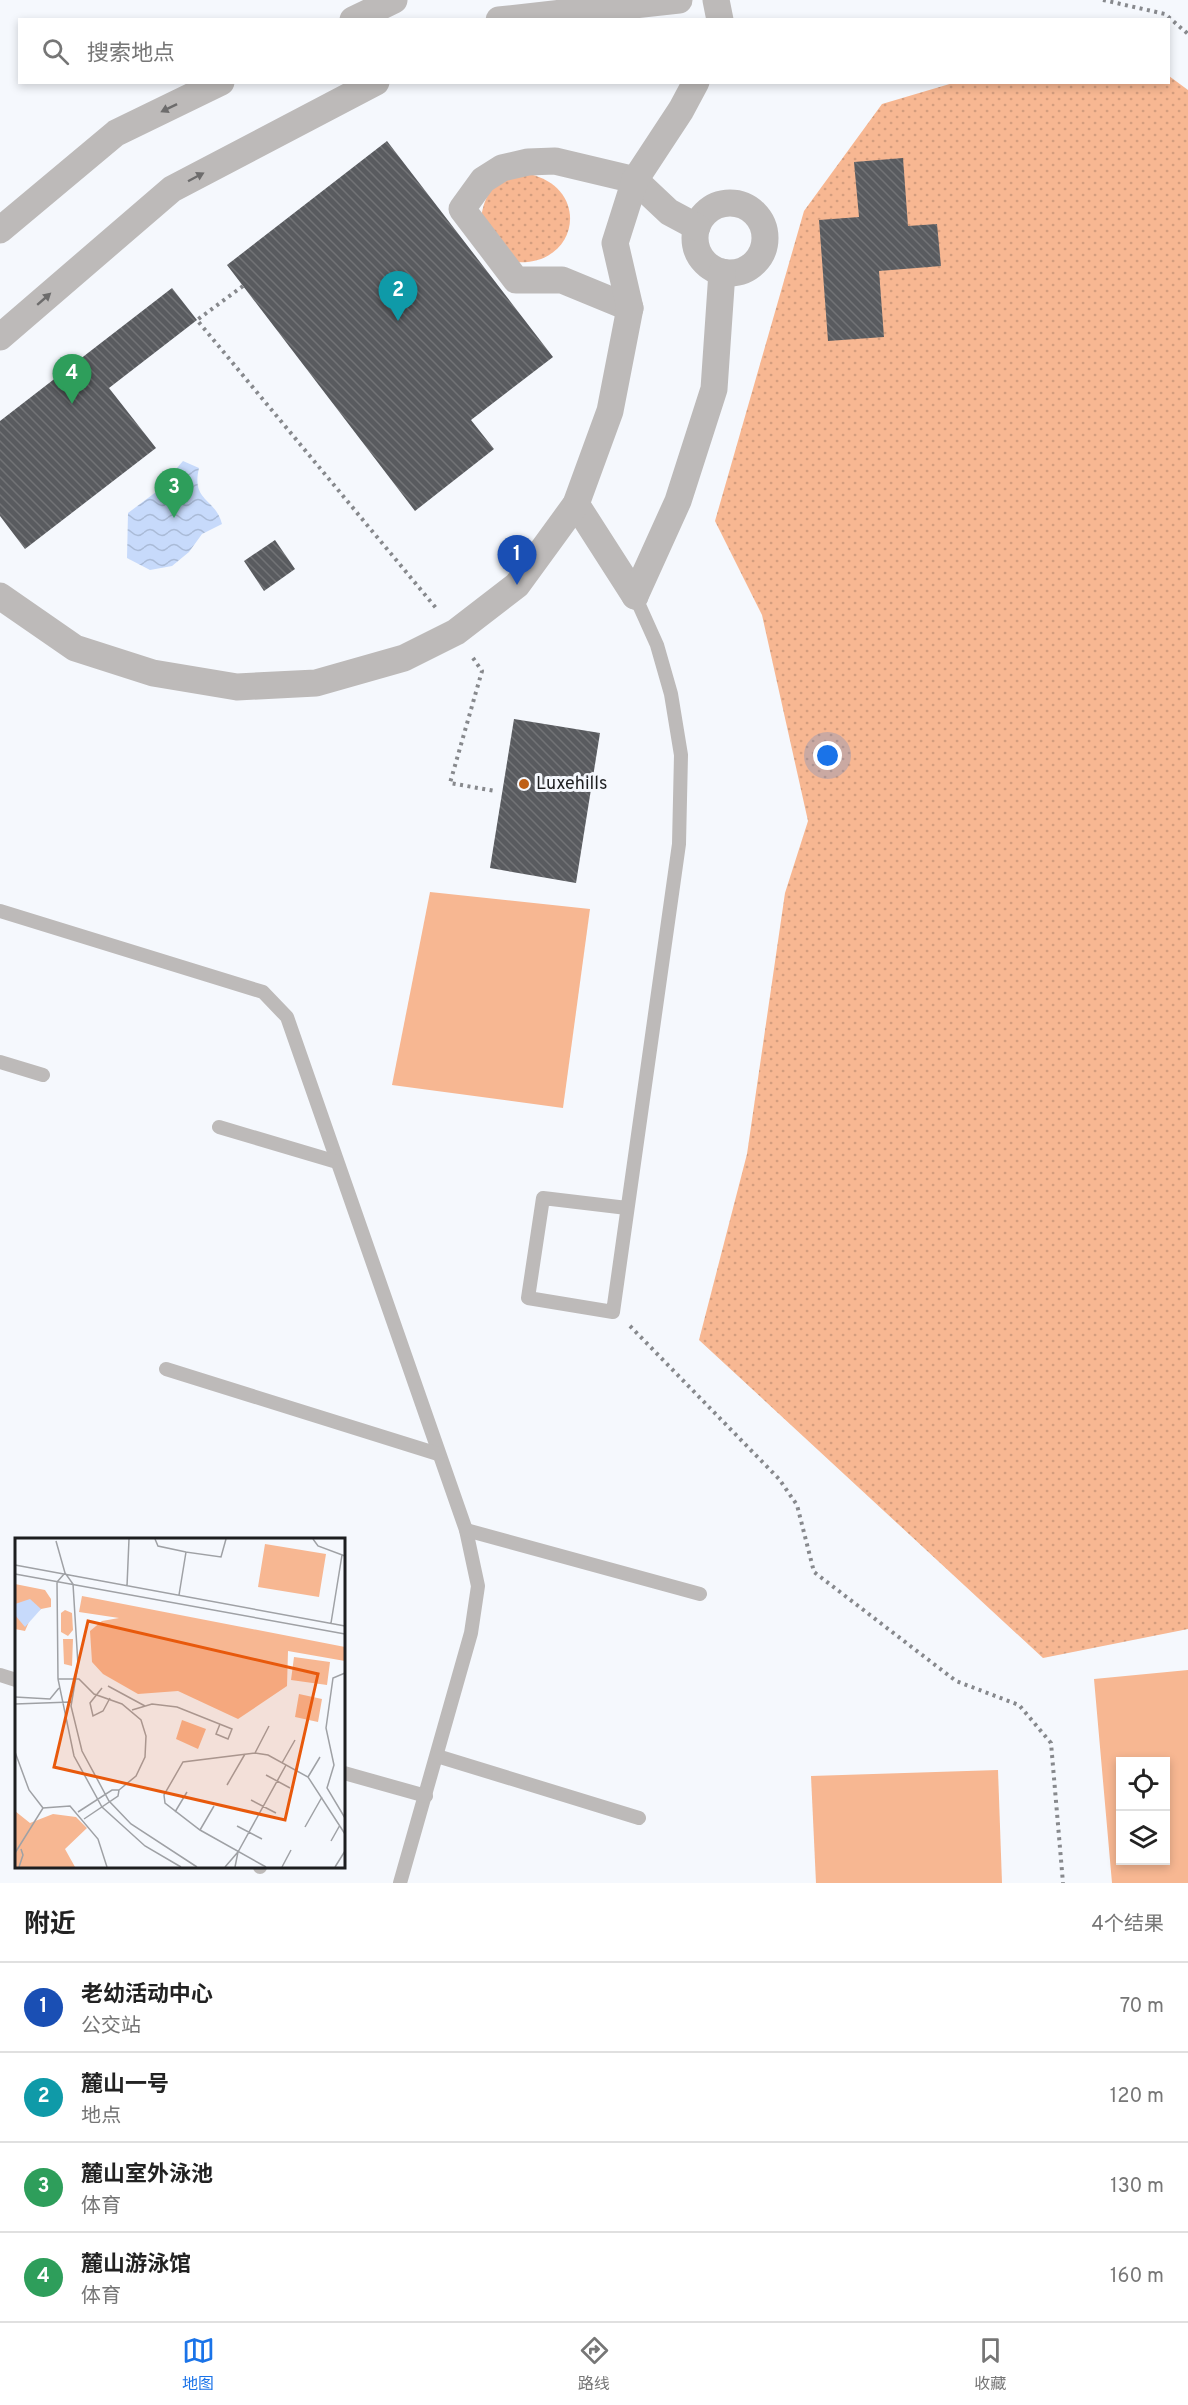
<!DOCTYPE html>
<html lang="zh">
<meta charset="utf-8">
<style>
:root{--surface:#fff;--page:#f6f6f6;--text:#222;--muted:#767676;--line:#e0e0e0;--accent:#1a73e8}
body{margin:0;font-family:Overpass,"Noto Sans SC",sans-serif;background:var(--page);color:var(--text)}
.controls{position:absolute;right:18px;bottom:18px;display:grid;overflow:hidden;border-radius:0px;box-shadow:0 3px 9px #0003}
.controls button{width:54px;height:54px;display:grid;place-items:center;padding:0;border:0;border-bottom:2px solid var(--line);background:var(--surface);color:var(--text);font:30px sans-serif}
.you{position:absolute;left:828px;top:756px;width:21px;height:21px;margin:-15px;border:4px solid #fff;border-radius:50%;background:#1a73e8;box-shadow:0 0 0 9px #1a73e833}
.badge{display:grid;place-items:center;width:39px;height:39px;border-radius:50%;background:var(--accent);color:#fff;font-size:20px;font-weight:700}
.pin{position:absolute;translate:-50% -50px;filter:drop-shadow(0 2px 3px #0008)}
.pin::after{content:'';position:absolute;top:32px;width:21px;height:18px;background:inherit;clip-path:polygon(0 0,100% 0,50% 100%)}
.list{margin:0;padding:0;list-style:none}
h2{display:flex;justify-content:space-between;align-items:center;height:78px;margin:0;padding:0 24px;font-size:26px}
h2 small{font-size:20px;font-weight:400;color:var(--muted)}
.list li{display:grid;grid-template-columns:39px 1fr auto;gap:18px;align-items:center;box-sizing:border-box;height:90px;padding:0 24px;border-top:2px solid var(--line)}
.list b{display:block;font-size:22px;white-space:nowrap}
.list p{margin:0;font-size:20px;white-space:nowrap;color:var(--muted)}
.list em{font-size:20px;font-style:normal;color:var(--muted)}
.icon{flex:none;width:33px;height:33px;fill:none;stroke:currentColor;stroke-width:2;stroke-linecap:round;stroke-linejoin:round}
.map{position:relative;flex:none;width:1188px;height:1883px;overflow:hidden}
.search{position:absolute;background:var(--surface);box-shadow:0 3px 9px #0003;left:18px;right:18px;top:18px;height:66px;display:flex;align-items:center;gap:15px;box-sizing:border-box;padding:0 21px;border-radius:0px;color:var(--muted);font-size:22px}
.sheet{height:438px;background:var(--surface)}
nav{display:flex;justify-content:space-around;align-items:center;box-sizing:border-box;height:84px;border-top:2px solid var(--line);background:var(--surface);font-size:16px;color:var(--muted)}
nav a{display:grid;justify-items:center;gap:3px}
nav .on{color:var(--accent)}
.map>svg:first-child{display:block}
.grass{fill:url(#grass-dots)}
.pitch{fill:#f7b792;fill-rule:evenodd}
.water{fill:url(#water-waves)}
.building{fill:url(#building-back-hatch)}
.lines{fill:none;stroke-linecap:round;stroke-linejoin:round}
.path{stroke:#87898d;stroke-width:4;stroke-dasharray:3 4.5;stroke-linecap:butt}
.service{stroke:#bdbab9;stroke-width:14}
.minor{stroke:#bdbab9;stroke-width:27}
.oneway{fill:#6d6c6c}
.poi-dot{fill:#be5f16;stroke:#f5f8fd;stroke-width:2}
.labels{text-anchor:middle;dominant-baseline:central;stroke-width:6;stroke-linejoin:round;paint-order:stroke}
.poi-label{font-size:18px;fill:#1d1e20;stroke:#f5f8fd;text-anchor:start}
.inset-road{fill:none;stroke:#9fa1a5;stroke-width:1.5}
.view{fill:#e8590c;fill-opacity:0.15;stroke:#e8590c;stroke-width:3}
.inset-edge{fill:none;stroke:#1d1e20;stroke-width:3}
</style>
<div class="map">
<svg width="1188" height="1883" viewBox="0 0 1188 1883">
<defs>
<pattern id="grass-dots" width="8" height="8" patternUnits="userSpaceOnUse" patternTransform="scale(1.5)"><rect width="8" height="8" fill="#f7b792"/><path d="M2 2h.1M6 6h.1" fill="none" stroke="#d39d7e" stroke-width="1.8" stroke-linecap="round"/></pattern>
<pattern id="water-waves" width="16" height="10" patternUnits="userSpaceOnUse" patternTransform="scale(1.5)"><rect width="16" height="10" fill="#c7dafb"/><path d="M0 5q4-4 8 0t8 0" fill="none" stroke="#aabbd7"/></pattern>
<pattern id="building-back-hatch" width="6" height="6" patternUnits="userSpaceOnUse" patternTransform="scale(1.5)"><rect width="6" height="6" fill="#595b5f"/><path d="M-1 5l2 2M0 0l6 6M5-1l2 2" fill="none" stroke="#727376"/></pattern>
</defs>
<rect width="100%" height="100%" fill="#f5f8fd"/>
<g class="grass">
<polygon points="1169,76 1188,90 1188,1629 1043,1658 699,1340 747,1154 785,893 808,821 762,615 715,521 804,211 882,104 953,83 1168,82"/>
<path d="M529,174C592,188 579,268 514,262L481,218C486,185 499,181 529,174Z"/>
</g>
<g class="pitch">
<polygon points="430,892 590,909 563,1108 392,1085"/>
<path d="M1188,1670V1883H1112L1094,1679ZM1120,1762H1166V1860H1120Z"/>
<polygon points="998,1770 1002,1883 816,1883 811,1776"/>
</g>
<path class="water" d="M183,461L199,468C191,502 215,497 222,524L202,534L189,552L172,566L150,570L127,558L128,513L156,492Z"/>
<g class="building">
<polygon points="387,141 553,357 471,420 494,449 415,511 227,265"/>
<polygon points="903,158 908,226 937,224 941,266 879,271 884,337 828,341 819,220 859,217 854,162"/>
<polygon points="172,288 197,320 109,388 156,448 25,549 0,516 0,421"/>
<polygon points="275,540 295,569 264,591 244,561"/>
<polygon points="514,719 600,733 576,883 490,868"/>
</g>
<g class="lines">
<g class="path">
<polyline points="1103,0 1165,14 1188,34"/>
<polyline points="243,286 197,320 436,608"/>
<polyline points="473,658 482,671 450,783 495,791"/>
<polyline points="630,1326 779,1479 797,1505 814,1572 956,1681 1019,1705 1051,1743 1063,1883"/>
</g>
<g class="service">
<polyline points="0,911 263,992 287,1017 466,1530 478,1586 471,1633 400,1883"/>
<polyline points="0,1062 43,1075"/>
<polyline points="219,1127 337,1162"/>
<polyline points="627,1208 543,1198 528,1298 613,1312 679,844 681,755 671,694 657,645 635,596"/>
<polyline points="166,1369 438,1454"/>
<polyline points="466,1530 700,1594"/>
<polyline points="0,1675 16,1680"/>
<polyline points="437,1756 639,1818"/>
<polyline points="344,1773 426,1796"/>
<polyline points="260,1867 260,1866"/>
</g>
<g class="minor">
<polyline points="716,0 720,20"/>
<polyline points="353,20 394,0"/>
<polyline points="499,20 679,0"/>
<circle cx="730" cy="238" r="35"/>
<polyline points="0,230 116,133 221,82"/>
<polyline points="630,308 562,280 516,280 462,209 483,180 502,168 528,162 555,161 635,180 669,212 697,227"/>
<polyline points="0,337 172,189 376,82"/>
<polyline points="576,504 635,596"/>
<polyline points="0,596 75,648 153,673 237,687 316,683 404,658 456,632 517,585 576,504 610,411 630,308 615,243 635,180 681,110 696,82"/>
<polyline points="635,596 678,501 714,389 722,272"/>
</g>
</g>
<defs><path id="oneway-solid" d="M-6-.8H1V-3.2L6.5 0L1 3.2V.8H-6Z" transform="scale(1.5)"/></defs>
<g class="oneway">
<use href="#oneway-solid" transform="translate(169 108) rotate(154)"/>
<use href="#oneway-solid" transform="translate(196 177) rotate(-28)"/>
<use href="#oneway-solid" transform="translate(44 299) rotate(-41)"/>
</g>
<circle class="poi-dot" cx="524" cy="784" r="6"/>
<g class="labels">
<g class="poi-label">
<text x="536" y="784">Luxehills</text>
</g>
</g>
<g transform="translate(15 1538)">
<rect width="330" height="330" fill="#f5f8fd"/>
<path d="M0,46L30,52L36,61V69L26,71L16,79L10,93L0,91ZM67,58L330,109V123L273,113L272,148L223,181L163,153L123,156L88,136L77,124L75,93L87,83L104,80L64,74ZM48,101H58L57,128L49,126ZM0,273L15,285L38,276L61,279L72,290L50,311L60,329H0Z" fill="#f7b792"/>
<path d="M50,72L57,75L58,92L53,98L46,94V75Z" fill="#f7b792"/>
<path d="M250,6L311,16L304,59L243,49ZM279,119L315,124L312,147L276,142ZM284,156L307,161L303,184L280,179ZM167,182L191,191L183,211L161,201Z" fill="#f7b792"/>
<path d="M15,61L26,71L10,89L0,77V66Z" fill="#c7dafb"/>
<path class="inset-road" d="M140,1L143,8L171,14M298,1L303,8L330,18M41,3L50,35L58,46L63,127L56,168L67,213L94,263L116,286L182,329M0,27L330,88M50,35L42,44L43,141L59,218L87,269L130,308L166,329M0,36L330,96M112,48L114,1M164,57L171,14L206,19L211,1M316,85L327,17M330,135L318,140L311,190L319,227L312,250L330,280M43,141H64L79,156L107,166L126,182L131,198L130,219L121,238L104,252M93,148L130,168M87,150L75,165L78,178L88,173L95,160M0,159L35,161L44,150M0,166L56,164M117,172L137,166L162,169L217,191L213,201L201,196L205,186M0,214L14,252L28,270M240,215L254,188M267,225L280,202M251,237L275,250M293,239L305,219M212,247L230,216M236,262L261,275M63,274L97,252H104L103,258L69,281M160,274L172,254M222,288L247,301M290,289L307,259M185,292L199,268M316,303L325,287M223,314L271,227M0,315L28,270L55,268L83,301L92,329M4,329L8,317L6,311M210,329L223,314L220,329M251,329L185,292L150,265L149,257L168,224L240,215L253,217L293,239L330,296M267,329L276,312M320,329L330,313"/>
<path class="view" d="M73,83L303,136L270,282L39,229Z"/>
<rect width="330" height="330" class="inset-edge"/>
</g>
</svg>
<div class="controls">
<button><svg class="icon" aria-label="locate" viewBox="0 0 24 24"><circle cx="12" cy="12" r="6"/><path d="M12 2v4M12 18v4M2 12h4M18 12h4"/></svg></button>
<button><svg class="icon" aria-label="layers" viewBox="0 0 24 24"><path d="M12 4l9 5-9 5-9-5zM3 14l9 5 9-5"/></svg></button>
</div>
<div class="you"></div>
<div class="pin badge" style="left:517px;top:585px;background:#1a4fb4">1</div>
<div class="pin badge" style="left:398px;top:321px;background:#0f9aa8">2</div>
<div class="pin badge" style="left:174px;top:518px;background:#2e9e5b">3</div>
<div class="pin badge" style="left:72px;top:404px;background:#2e9e5b">4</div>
<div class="search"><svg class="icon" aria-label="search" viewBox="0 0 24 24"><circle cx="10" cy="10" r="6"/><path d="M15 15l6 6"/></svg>搜索地点</div>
</div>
<section class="sheet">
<h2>附近<small>4个结果</small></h2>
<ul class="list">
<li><span class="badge" style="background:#1a4fb4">1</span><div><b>老幼活动中心</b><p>公交站</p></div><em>70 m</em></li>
<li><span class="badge" style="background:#0f9aa8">2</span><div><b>麓山一号</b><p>地点</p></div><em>120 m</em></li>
<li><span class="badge" style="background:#2e9e5b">3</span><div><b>麓山室外泳池</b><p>体育</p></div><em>130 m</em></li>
<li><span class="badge" style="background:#2e9e5b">4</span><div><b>麓山游泳馆</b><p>体育</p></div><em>160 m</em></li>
</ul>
</section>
<nav>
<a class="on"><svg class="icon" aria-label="map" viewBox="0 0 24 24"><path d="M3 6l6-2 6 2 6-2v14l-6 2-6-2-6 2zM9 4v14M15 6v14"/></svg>地图</a>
<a><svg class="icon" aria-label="directions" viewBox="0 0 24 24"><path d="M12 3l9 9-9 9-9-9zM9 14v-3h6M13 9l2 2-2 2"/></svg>路线</a>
<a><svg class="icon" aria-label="saved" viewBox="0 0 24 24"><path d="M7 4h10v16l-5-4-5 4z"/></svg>收藏</a>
</nav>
